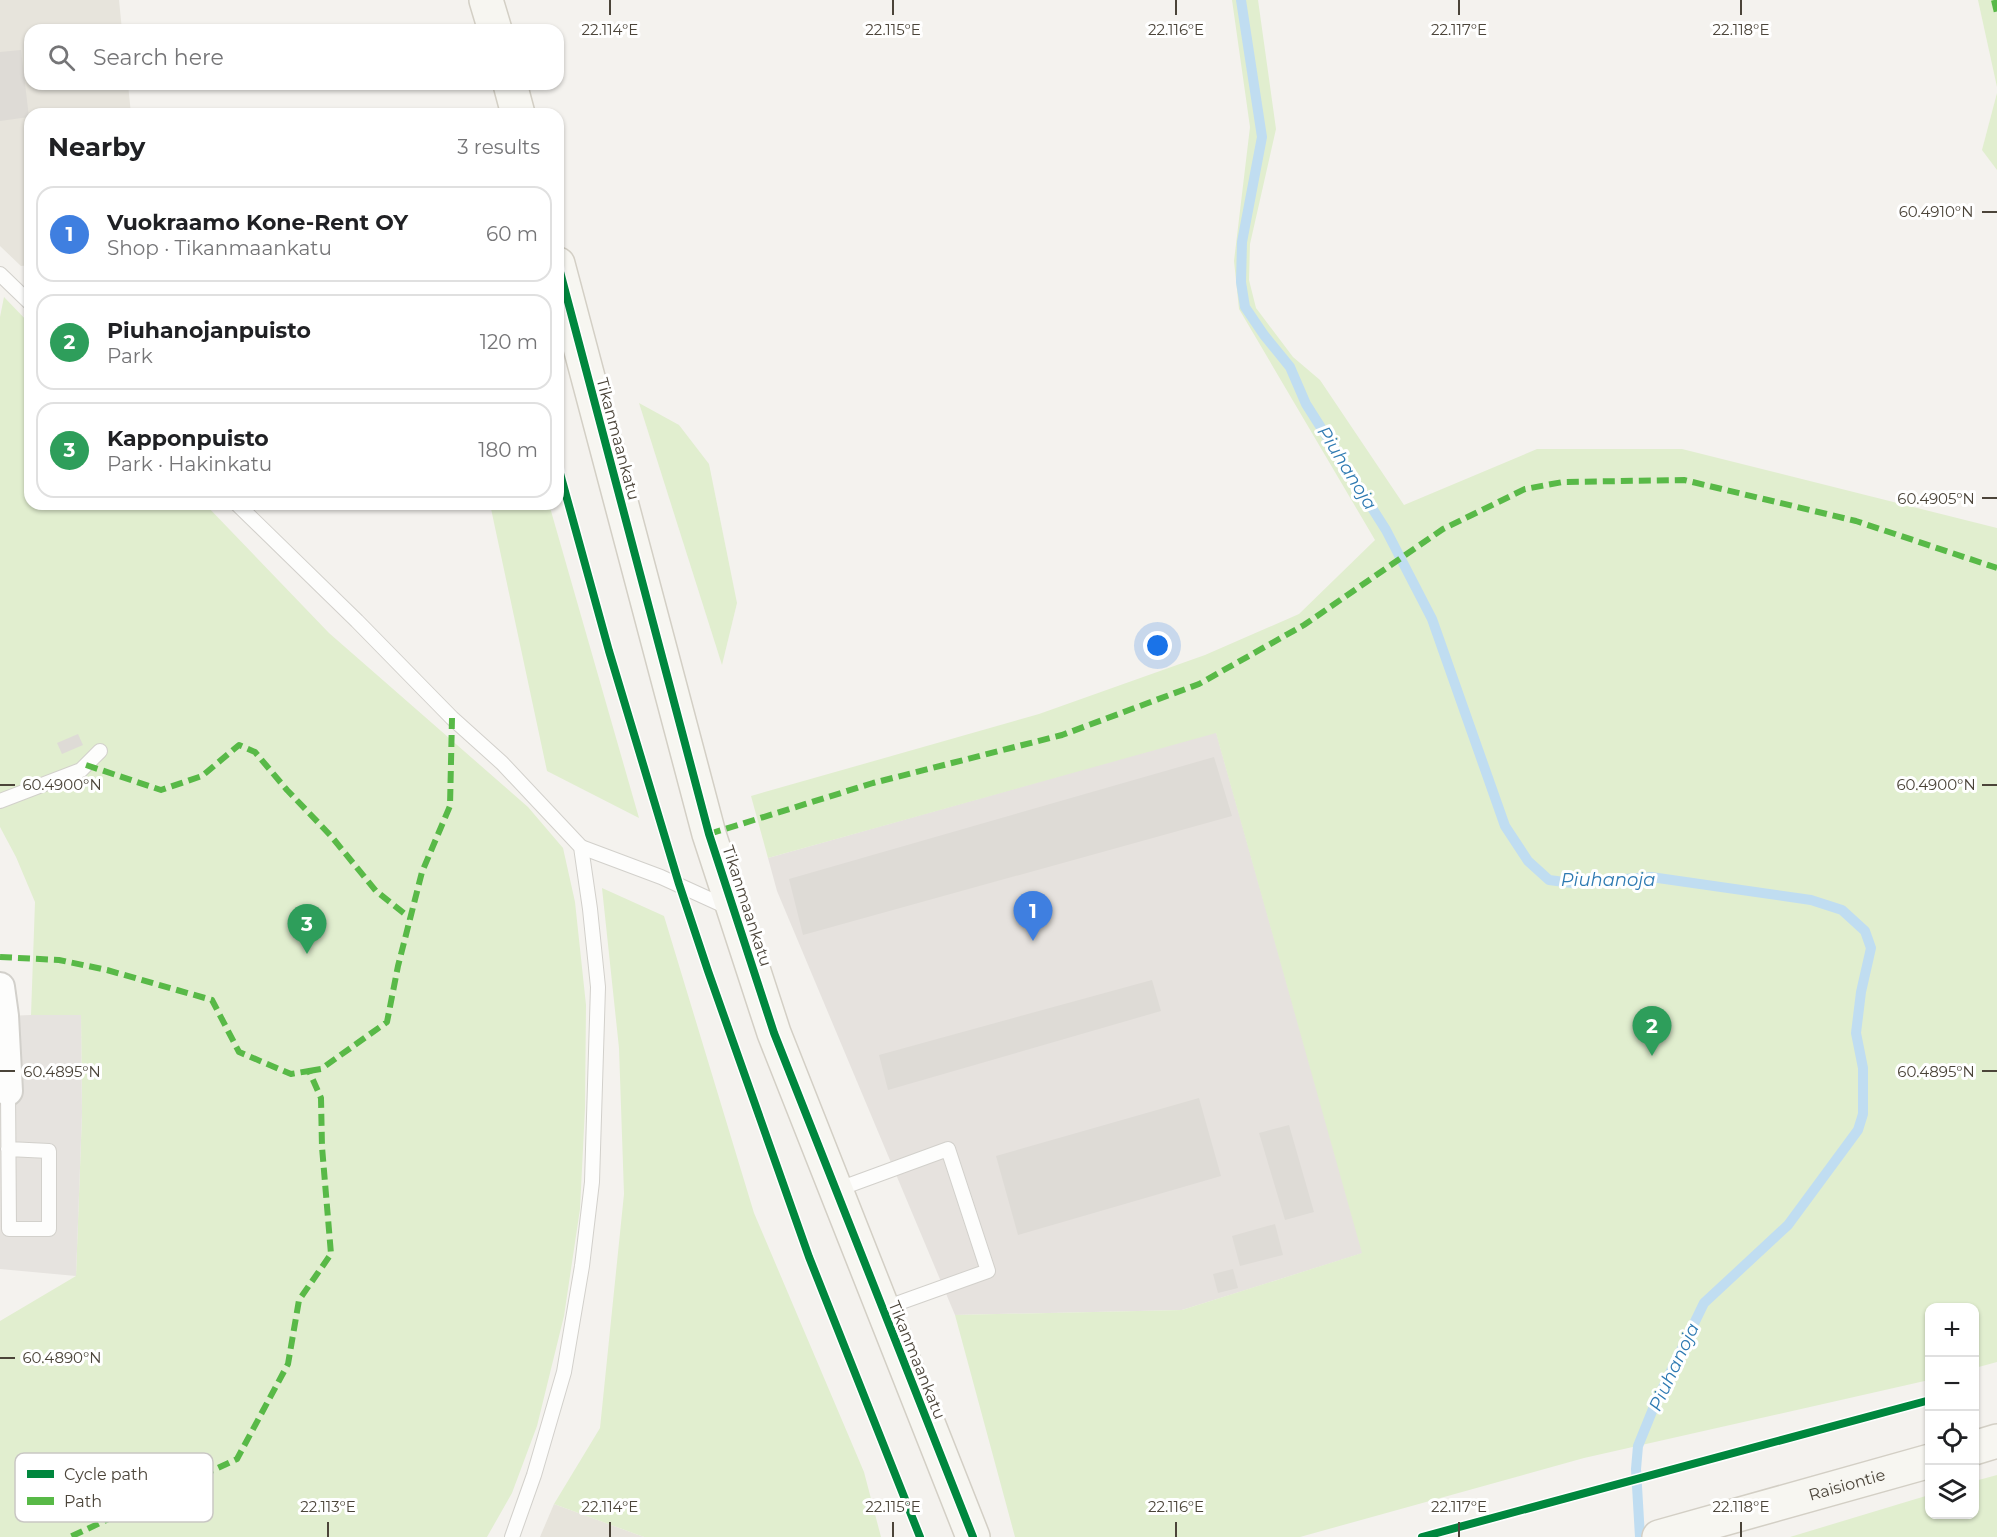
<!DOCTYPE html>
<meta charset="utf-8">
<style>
:root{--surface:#fff;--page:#f6f6f6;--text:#202124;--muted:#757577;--line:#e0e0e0;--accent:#868178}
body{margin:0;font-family:Montserrat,sans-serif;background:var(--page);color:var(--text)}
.controls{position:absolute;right:18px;bottom:18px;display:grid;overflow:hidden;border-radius:12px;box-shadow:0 2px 4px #0004}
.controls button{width:54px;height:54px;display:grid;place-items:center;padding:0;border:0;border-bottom:2px solid var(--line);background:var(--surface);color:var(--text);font:30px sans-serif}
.you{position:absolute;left:1158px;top:646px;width:21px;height:21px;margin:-15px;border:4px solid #fff;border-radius:50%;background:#1a73e8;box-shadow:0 0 0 9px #1a73e833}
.badge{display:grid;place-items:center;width:39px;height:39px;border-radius:50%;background:var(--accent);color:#fff;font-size:20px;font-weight:700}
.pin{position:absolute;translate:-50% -50px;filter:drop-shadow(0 2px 3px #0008)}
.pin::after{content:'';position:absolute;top:32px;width:21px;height:18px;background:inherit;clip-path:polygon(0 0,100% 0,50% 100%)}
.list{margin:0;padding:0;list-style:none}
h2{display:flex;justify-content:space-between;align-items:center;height:78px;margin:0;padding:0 24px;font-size:26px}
h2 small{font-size:20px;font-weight:400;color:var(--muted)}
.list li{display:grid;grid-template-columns:39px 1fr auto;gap:18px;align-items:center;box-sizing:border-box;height:96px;margin:0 12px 12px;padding:0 12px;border:2px solid var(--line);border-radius:18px}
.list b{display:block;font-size:22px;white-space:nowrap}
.list p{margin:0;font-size:20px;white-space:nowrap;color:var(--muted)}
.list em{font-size:20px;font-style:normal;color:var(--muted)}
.icon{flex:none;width:33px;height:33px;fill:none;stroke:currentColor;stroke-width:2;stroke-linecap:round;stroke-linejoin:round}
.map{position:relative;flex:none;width:1997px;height:1537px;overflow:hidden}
.search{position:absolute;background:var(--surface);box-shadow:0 2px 4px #0004;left:24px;top:24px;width:540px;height:66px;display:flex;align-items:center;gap:15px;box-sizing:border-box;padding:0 21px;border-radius:18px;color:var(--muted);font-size:22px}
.panel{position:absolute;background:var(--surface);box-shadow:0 2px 4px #0004;left:24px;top:108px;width:540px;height:402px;border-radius:18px}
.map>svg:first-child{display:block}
.residential{fill:#e7e4dc}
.industrial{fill:#e6e2de}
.green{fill:#e1eecf}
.parking{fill:#e6e3df}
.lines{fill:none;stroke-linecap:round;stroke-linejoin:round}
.stream{stroke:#c0ddf1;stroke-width:10}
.building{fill:#dedbd6}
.lane-casing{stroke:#d2d0cb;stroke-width:16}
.street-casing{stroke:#d2d0cb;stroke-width:32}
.secondary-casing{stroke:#d3cfc5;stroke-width:36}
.lane{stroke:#fdfdfc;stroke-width:14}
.street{stroke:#fdfdfc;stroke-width:28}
.secondary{stroke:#f7f6f1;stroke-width:33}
.quiet{stroke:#58b947;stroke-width:6;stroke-dasharray:12 6;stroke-linecap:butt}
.cycleway-casing{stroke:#fff;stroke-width:11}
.cycleway{stroke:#00873e;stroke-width:8}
.ticks{fill:none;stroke:#4b4439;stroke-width:2}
.labels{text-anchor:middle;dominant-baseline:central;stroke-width:6;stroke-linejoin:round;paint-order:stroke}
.street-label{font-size:16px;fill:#4b4439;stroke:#fff}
.water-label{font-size:18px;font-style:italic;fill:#2e7ab2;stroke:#fff}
.key{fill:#fff;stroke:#c9c7c4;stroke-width:1.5}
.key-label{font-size:16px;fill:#4b4439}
.ticks-label{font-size:15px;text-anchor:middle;fill:#4b4439;stroke:#fff;stroke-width:6;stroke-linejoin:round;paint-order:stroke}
</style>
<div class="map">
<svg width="1997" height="1537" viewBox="0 0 1997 1537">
<rect width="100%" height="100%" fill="#f4f2ee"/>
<g class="residential">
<polygon points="0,0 119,0 122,30 30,30 30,84 128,84 131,114 30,114 30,265 21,266 0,246"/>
<polygon points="554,1504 644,1537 540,1537"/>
</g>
<polygon class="industrial" points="1216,732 1363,1253 1182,1310 955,1315 777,891 768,858"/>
<g class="green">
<polygon points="1232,0 1258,0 1276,129 1250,244 1249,280 1256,308 1293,357 1320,380 1404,505 1537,449 1682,449 1997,528 1997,1362 1975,1368 1974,1308 1930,1308 1929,1380 1584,1458 1300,1537 1015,1537 955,1315 1182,1310 1362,1253 1216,733 768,858 751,796 1039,714 1205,655 1299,614 1375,540 1239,309 1234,261 1250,127"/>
<polygon points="1978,0 1997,0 1997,87"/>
<polygon points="1997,93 1997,170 1982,150"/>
<polygon points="4,297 30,324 30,504 205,504 329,633 528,807 563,848 575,902 586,1005 585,1108 580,1209 564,1316 537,1426 512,1493 487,1537 0,1537 0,1321 76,1276 82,1113 81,1016 31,1015 35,902 16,857 0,827 0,317"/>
<polygon points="639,403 679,425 709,464 737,603 722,665"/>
<polygon points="490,504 549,504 639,818 547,771"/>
<polygon points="602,888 664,916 754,1213 864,1472 881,1537 644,1537 554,1504 600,1428 624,1194 619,1048"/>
<polygon points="1997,1475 1997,1537 1790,1537 1929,1495 1930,1514 1974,1514 1975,1481"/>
</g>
<polygon class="parking" points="31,1015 81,1015 82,1113 76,1276 0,1269 0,1090 4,1016"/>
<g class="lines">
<polyline class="stream" points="1241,0 1262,137 1242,242 1241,282 1245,307 1264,335 1290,367 1306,404 1386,530 1432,619 1505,826 1528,861 1549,880 1572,883 1651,877 1811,900 1842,910 1865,931 1871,948 1861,992 1856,1033 1863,1068 1863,1114 1858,1130 1788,1225 1704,1303 1655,1404 1638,1446 1636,1469 1640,1537"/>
</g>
<g class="building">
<polygon points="21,50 29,117 0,121 0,52"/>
<polygon points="78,734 83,745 62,754 57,743"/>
<polygon points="1214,757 1232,816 803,935 789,879"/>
<polygon points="1152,980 1161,1011 888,1090 879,1055"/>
<polygon points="1199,1098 1221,1176 1018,1235 996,1156"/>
<polygon points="1289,1125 1314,1212 1285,1220 1259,1133"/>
<polygon points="1275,1224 1283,1255 1240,1266 1232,1236"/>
<polygon points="1233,1269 1238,1288 1218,1293 1213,1274"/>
</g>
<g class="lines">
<defs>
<g id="lane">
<polyline points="0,274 30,303"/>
<polyline points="237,504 357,621 452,718 502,763 581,847 590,909 598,987 592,1182 582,1266 564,1372 534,1475 512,1537"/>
<polyline points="0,801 81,770 100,751"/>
<polyline points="581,847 661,877 729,908"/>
<polyline points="4,1091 8,1091 9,1229 49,1229 49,1151 8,1149"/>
<polyline points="836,1190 948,1149 988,1271 882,1309"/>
</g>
<polyline id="street" points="0,987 4,1016 8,1091"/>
<g id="secondary">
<polyline points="486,0 495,30"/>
<polyline points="510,84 518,114"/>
<polyline points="558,264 709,834 774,1033 973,1537"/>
<polyline points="1974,1448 1997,1441"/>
<path id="s1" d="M1659,1537L1930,1461"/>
</g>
</defs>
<use href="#lane" class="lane-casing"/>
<use href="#street" class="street-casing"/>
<use href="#secondary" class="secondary-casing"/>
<use href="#lane" class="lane"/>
<use href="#street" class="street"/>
<use href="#secondary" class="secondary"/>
<g class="quiet">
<polyline points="1994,0 1997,13"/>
<polyline points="86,765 161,790 202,776 239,745 255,752 287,790 331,836 376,891 410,918"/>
<polyline points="709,834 873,783 1062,735 1199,684 1304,625 1443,529 1525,489 1563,482 1684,480 1856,521 1997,568"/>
<polyline points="0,957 59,960 107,970 212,1000 239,1052 291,1074 309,1071 321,1098 322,1147 331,1254 299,1300 288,1364 237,1459 70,1537"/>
<polyline points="309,1071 321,1069 387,1022 398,966 422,872 450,806 452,718"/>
</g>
<defs>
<g id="cycleway">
<polyline points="558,264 709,834 774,1033 973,1537"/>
<polyline points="558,466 609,651 679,884 708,971 809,1257 920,1537"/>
<polyline points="1422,1537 1930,1400"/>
</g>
</defs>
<use href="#cycleway" class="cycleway-casing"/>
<use href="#cycleway" class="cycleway"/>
</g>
<path class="ticks" d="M610,0V15M893,0V15M1176,0V15M1459,0V15M1741,0V15M1982,212H1997M1982,498H1997M0,785H15M1982,785H1997M0,1071H15M1982,1071H1997M0,1358H15M328,1522V1537M610,1522V1537M893,1522V1537M1176,1522V1537M1459,1522V1537M1741,1522V1537"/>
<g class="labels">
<g class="street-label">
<text transform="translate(618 439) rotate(75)">Tikanmaankatu</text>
<text transform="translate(747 906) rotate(72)">Tikanmaankatu</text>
<text transform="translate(917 1360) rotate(68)">Tikanmaankatu</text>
<text stroke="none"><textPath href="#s1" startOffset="195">Raisiontie</textPath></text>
</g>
<g class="water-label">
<text transform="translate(1347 468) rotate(58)">Piuhanoja</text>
<text x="1608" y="880">Piuhanoja</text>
<text transform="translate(1674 1367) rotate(-65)">Piuhanoja</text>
</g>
</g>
<rect x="15" y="1453" width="198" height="69" rx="9" class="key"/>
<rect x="27" y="1470" width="27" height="8" fill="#00873e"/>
<rect x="27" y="1497" width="27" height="8" fill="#58b947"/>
<g class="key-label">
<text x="64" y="1480">Cycle path</text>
<text x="64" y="1507">Path</text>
</g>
<g class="ticks-label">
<text x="610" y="35">22.114°E</text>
<text x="893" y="35">22.115°E</text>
<text x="1176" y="35">22.116°E</text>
<text x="1459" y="35">22.117°E</text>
<text x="1741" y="35">22.118°E</text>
<text x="1936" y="217">60.4910°N</text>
<text x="1936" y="504">60.4905°N</text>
<text x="62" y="790">60.4900°N</text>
<text x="1936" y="790">60.4900°N</text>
<text x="62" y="1077">60.4895°N</text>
<text x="1936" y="1077">60.4895°N</text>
<text x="62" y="1363">60.4890°N</text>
<text x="328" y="1512">22.113°E</text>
<text x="610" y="1512">22.114°E</text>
<text x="893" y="1512">22.115°E</text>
<text x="1176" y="1512">22.116°E</text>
<text x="1459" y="1512">22.117°E</text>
<text x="1741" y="1512">22.118°E</text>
</g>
</svg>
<div class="controls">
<button>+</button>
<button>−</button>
<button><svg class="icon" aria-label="locate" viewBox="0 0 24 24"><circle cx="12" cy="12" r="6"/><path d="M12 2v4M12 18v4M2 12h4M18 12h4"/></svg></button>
<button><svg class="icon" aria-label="layers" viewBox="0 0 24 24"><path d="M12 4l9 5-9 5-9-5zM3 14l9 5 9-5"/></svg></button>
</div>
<div class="you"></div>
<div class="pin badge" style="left:1033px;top:941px;background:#3f7fe0">1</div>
<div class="pin badge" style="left:1652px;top:1056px;background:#2e9e5b">2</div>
<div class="pin badge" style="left:307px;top:954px;background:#2e9e5b">3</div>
<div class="search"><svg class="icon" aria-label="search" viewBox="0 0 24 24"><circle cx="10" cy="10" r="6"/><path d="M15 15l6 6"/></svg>Search here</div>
<section class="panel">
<h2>Nearby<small>3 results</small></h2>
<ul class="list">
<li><span class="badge" style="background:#3f7fe0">1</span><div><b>Vuokraamo Kone-Rent OY</b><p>Shop · Tikanmaankatu</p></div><em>60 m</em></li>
<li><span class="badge" style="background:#2e9e5b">2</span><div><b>Piuhanojanpuisto</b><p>Park</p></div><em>120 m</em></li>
<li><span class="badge" style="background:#2e9e5b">3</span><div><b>Kapponpuisto</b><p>Park · Hakinkatu</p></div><em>180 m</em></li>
</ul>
</section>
</div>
